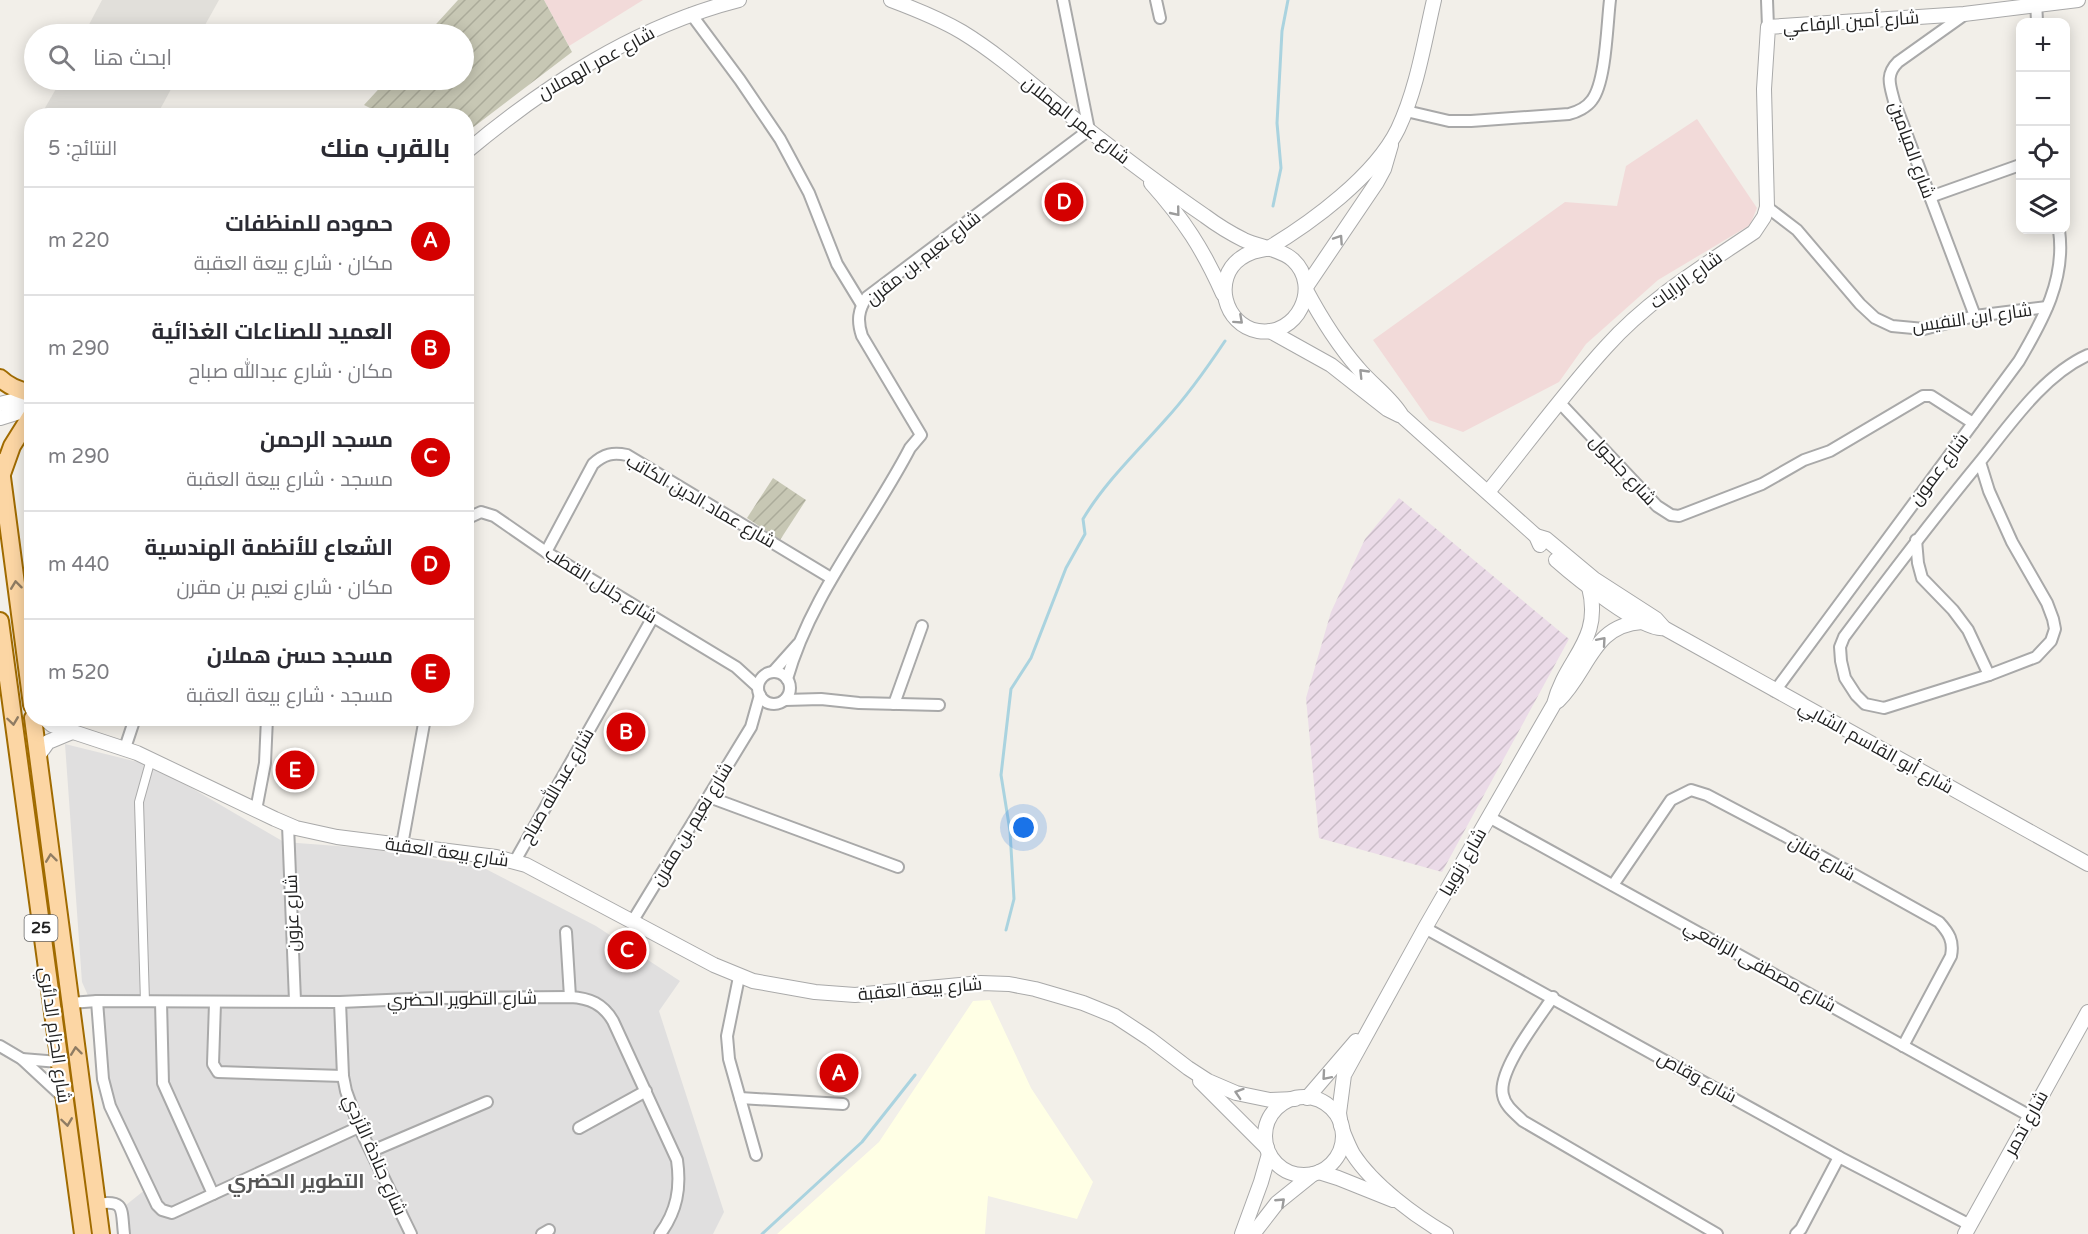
<!DOCTYPE html>
<html lang="ar">
<meta charset="utf-8">
<style>
:root{--surface:#fff;--page:#f2f2f3;--text:#2b2b33;--muted:#7c7c81;--line:#e1e1e2;--accent:#d40000}
body{margin:0;font-family:"Varela Round",Cairo,sans-serif;background:var(--page);color:var(--text);direction:rtl}
.controls{position:absolute;right:18px;top:18px;display:grid;overflow:hidden;border-radius:12px;box-shadow:0 3px 15px #0003}
.controls button{width:54px;height:54px;display:grid;place-items:center;padding:0;border:0;border-bottom:2px solid var(--line);background:var(--surface);color:var(--text);font:30px sans-serif}
.you{position:absolute;left:1024px;top:828px;width:21px;height:21px;margin:-15px;border:4px solid #fff;border-radius:50%;background:#1a73e8;box-shadow:0 0 0 9px #1a73e833}
.badge{display:grid;place-items:center;width:39px;height:39px;border-radius:50%;background:var(--accent);color:#fff;font-size:20px;font-weight:700}
.pin{position:absolute;translate:-50% -50%;border:3px solid #fff;box-shadow:0 2px 6px #0006}
.list{margin:0;padding:0;list-style:none}
h2{display:flex;justify-content:space-between;align-items:center;height:78px;margin:0;padding:0 24px;font-size:26px}
h2 small{font-size:20px;font-weight:400;color:var(--muted)}
.list li{display:grid;grid-template-columns:39px 1fr auto;gap:18px;align-items:center;box-sizing:border-box;height:108px;padding:0 24px;border-top:2px solid var(--line)}
.list b{display:block;font-size:22px;white-space:nowrap}
.list p{margin:0;font-size:20px;white-space:nowrap;color:var(--muted)}
.list em{font-size:20px;font-style:normal;color:var(--muted)}
.icon{flex:none;width:33px;height:33px;fill:none;stroke:currentColor;stroke-width:2;stroke-linecap:round;stroke-linejoin:round}
.map{position:relative;flex:none;width:2088px;height:1234px;overflow:hidden;direction:ltr}
.search{position:absolute;background:var(--surface);box-shadow:0 3px 15px #0003;left:24px;top:24px;width:450px;height:66px;display:flex;align-items:center;gap:15px;box-sizing:border-box;padding:0 21px;border-radius:33px;color:var(--muted);font-size:22px}
.panel{position:absolute;background:var(--surface);box-shadow:0 3px 15px #0003;left:24px;top:108px;width:450px;height:618px;border-radius:24px;direction:rtl}
.map>svg:first-child{display:block}
.residential{fill:#e0dfdf}
.commercial{fill:#f2dad9}
.industrial{fill:url(#industrial-furrows)}
.education{fill:#ffffe5}
.airport{fill:#e1dfda}
.construction{fill:url(#construction-furrows)}
.lines{fill:none;stroke-linecap:round;stroke-linejoin:round}
.stream{stroke:#aad3df;stroke-width:3}
.pedestrian-casing{stroke:#a9a9a9;stroke-width:10}
.minor-casing{stroke:#a9a9a9;stroke-width:14}
.tertiary-casing{stroke:#a9a9a9;stroke-width:16}
.primary-casing{stroke:#a06b00;stroke-width:20}
.pedestrian{stroke:#fff;stroke-width:8}
.minor{stroke:#fff;stroke-width:10}
.tertiary{stroke:#fff;stroke-width:14}
.primary{stroke:#fcd6a4;stroke-width:16}
.oneway{stroke:#9c9c9c}
.oneway2{stroke:#8f7c63}
.labels{text-anchor:middle;dominant-baseline:central;stroke-width:4.5;stroke-linejoin:round;paint-order:stroke}
.shield{fill:#fff;stroke:#646464;stroke-width:1.5}
.shield-label{font-size:16px;font-weight:bold;fill:#222}
.street-label{font-size:18px;fill:#222;stroke:#fff}
.neighbourhood-label{font-size:20px;font-weight:bold;fill:#555;stroke:#fff}
</style>
<div class="map">
<svg width="2088" height="1234" viewBox="0 0 2088 1234">
<defs>
<pattern id="industrial-furrows" width="10" height="10" patternUnits="userSpaceOnUse" patternTransform="scale(1.5)"><rect width="10" height="10" fill="#ebdbe8"/><path d="M-1 1l2-2M0 10L10 0M9 11l2-2" fill="none" stroke="#c9bcc7"/></pattern>
<pattern id="construction-furrows" width="10" height="10" patternUnits="userSpaceOnUse" patternTransform="scale(1.5)"><rect width="10" height="10" fill="#c7c7b4"/><path d="M-1 1l2-2M0 10L10 0M9 11l2-2" fill="none" stroke="#abab9a"/></pattern>
</defs>
<rect width="100%" height="100%" fill="#f2efe9"/>
<polygon class="residential" points="65,744 154,766 284,842 364,848 482,867 596,926 680,981 659,1011 724,1212 713,1234 129,1234 126,1205 146,1189 99,1087 101,1025 82,982"/>
<g class="commercial">
<polygon points="544,0 643,0 569,46"/>
<polygon points="1697,119 1757,208 1750,225 1658,280 1586,344 1559,382 1463,432 1429,420 1373,340 1565,202 1617,206 1626,166"/>
</g>
<polygon class="industrial" points="1399,498 1569,639 1442,872 1319,838 1306,698 1331,612 1365,539"/>
<polygon class="education" points="990,1000 1031,1088 1093,1182 1077,1219 988,1196 985,1234 777,1234 879,1142 973,1001"/>
<g class="airport">
<polygon points="102,0 219,0 200,34 84,34"/>
<polygon points="61,80 176,80 157,115 41,115"/>
</g>
<g class="construction">
<polygon points="458,0 544,0 572,52 467,132 466,116 384,115 364,105 387,80 464,80 464,34 427,34"/>
<polygon points="773,478 806,500 780,540 747,518"/>
</g>
<g class="lines">
<g class="stream">
<polyline points="1273,206 1281,168 1277,123 1282,31 1288,0"/>
<path d="M1006,930L1014,899L1010,831L1001,775L1011,689L1031,658L1066,568L1085,534L1083,519C1105,482 1137,452 1166,419C1188,395 1207,368 1225,341"/>
<polyline points="762,1234 862,1142 915,1075"/>
</g>
<defs>
<polyline id="pedestrian" points="145,1002 139,802 151,759"/>
<g id="minor">
<polyline points="1156,0 1160,18"/>
<polyline points="1767,0 1768,27"/>
<polyline points="2036,0 2037,22"/>
<polyline points="691,14 740,80 780,139 809,193 837,264 862,305"/>
<path d="M1964,15L1898,62C1885,75 1890,85 1894,101L1975,316"/>
<path d="M1406,111L1449,121H1471L1569,114C1577,112 1587,107 1592,100C1606,82 1607,24 1610,0"/>
<polyline points="1930,197 2020,165"/>
<polyline points="1767,207 1797,230 1860,304 1875,318 1892,326 1924,329 1975,316 2047,307"/>
<polyline points="1560,403 1657,506 1671,515 1679,516 1762,484 1804,460 1830,451 1923,396 1931,396 1973,423"/>
<path d="M1980,462L1989,491L2012,542L2047,603L2053,619L2055,629L2051,641L2036,657L1989,675L1884,708L1865,704L1856,695L1845,678L1841,661L1840,647L1844,637C1888,578 1932,520 1979,463C2009,426 2043,375 2088,355"/>
<polyline points="466,519 481,512 494,516 546,552 736,667 758,687"/>
<polyline points="1916,540 1918,563 1922,578 1953,610 1968,630 1989,675"/>
<path d="M546,552L593,464C604,454 613,452 627,455L831,578"/>
<polyline points="773,672 798,644"/>
<circle cx="774" cy="688" r="16"/>
<path d="M787,679C811,594 870,525 910,448L921,435L862,336C857,321 858,310 867,297L1089,130L1063,0"/>
<path d="M1775,691L2019,361C2043,320 2066,279 2059,230"/>
<polyline points="785,700 821,699 859,703 939,705"/>
<polyline points="894,704 922,626"/>
<polyline points="125,748 135,718"/>
<polyline points="709,797 898,867"/>
<polyline points="256,810 265,763 267,718"/>
<polyline points="1489,817 2030,1116"/>
<polyline points="288,825 295,1001"/>
<polyline points="402,845 425,718"/>
<polyline points="515,861 653,617"/>
<path d="M1613,885L1671,800L1691,790L1707,795L1783,835L1939,922C1949,933 1954,941 1951,956L1903,1046"/>
<polyline points="632,922 751,727 760,695"/>
<polyline points="1425,928 1839,1157 1970,1225"/>
<polyline points="566,932 570,997"/>
<polyline points="739,977 727,1036 729,1059 756,1155"/>
<path d="M1553,997C1539,1018 1497,1071 1503,1095C1505,1106 1515,1113 1523,1121L1717,1234"/>
<polyline points="97,1001 103,1079 110,1106 157,1205 162,1210 172,1213 359,1127"/>
<polyline points="161,1002 163,1083 213,1194"/>
<polyline points="340,1002 343,1076 346,1091 359,1127 411,1234"/>
<path d="M70,1003L97,1001L340,1002L434,998L570,997C590,998 603,1004 613,1021L677,1160C681,1188 677,1211 660,1234"/>
<polyline points="215,1003 213,1064 218,1072 343,1076"/>
<polyline points="0,1046 22,1059 64,1098"/>
<polyline points="22,1059 59,1062"/>
<polyline points="740,1098 843,1104"/>
<polyline points="579,1128 646,1091"/>
<polyline points="372,1151 487,1102"/>
<path d="M97,1204C126,1199 121,1210 124,1234"/>
<polyline points="542,1234 549,1230"/>
<polyline points="1796,1234 1801,1229 1839,1157"/>
</g>
<g id="tertiary">
<path d="M891,0C915,9 940,19 962,32C1003,57 1039,91 1077,121C1119,154 1161,186 1205,216C1217,225 1230,233 1244,240C1259,247 1281,249 1293,260C1322,287 1297,337 1258,331C1224,325 1212,278 1241,258C1249,252 1256,251 1266,249"/>
<path d="M466,152C547,84 637,26 739,0"/>
<path d="M1151,183C1184,220 1203,249 1223,294"/>
<path d="M1267,249C1311,223 1375,176 1398,129C1417,89 1424,43 1434,0"/>
<polyline points="1306,287 1377,182 1384,169 1391,145"/>
<path d="M1306,290C1321,318 1337,344 1358,368C1372,385 1391,397 1402,416L1536,536L1540,545"/>
<polyline points="1270,331 1331,365 1387,409 1399,415"/>
<polyline points="0,404 32,396"/>
<polyline points="0,418 32,408"/>
<path d="M1488,492C1527,444 1564,393 1606,347C1648,300 1702,267 1754,232L1764,217L1767,207L1764,89L1768,27L1964,14L2078,0"/>
<polyline points="1536,536 1546,539 1594,579 1656,619 1664,628 2088,864"/>
<path d="M1556,560C1573,575 1644,633 1664,628"/>
<path d="M1558,701C1589,671 1592,625 1642,622"/>
<polyline points="44,718 52,725 137,753 275,819 296,828 337,837 496,857 526,865 714,965 753,981 815,992 855,995 981,983 1009,984 1035,989 1083,1003 1115,1016 1150,1039 1188,1068 1208,1081 1236,1093 1270,1100 1295,1099"/>
<polyline points="38,756 48,742 72,732"/>
<polyline points="1200,1081 1267,1148"/>
<circle cx="1304" cy="1136" r="39"/>
<polyline points="1307,1098 1356,1041"/>
<path d="M1341,1126L1339,1113L1344,1075L1425,928L1554,704C1566,657 1603,641 1589,587"/>
<path d="M1343,1132C1346,1139 1349,1147 1353,1154C1373,1185 1415,1216 1446,1234"/>
<polyline points="1319,1172 1338,1178 1393,1200"/>
<polyline points="1242,1234 1261,1182 1269,1154"/>
<polyline points="1253,1234 1277,1203 1313,1174"/>
<polyline points="1965,1234 2088,1012"/>
</g>
<g id="primary">
<path d="M0,378C9,387 20,390 32,394"/>
<polyline points="0,462 32,705"/>
<polyline points="2,474 12,446 32,414"/>
<polyline points="0,621 83,1234"/>
<polyline points="33,718 101,1234"/>
</g>
</defs>
<use href="#pedestrian" class="pedestrian-casing"/>
<use href="#minor" class="minor-casing"/>
<use href="#tertiary" class="tertiary-casing"/>
<use href="#primary" class="primary-casing"/>
<use href="#pedestrian" class="pedestrian"/>
<use href="#minor" class="minor"/>
<use href="#tertiary" class="tertiary"/>
<use href="#primary" class="primary"/>
</g>
<defs><path id="oneway-chevron" d="M-2-3.5L2.5 0L-2 3.5" fill="none" stroke-width="1.6" stroke-linecap="round" stroke-linejoin="round" transform="scale(1.5)"/></defs>
<g class="oneway">
<use href="#oneway-chevron" transform="translate(1176 212) rotate(51)"/>
<use href="#oneway-chevron" transform="translate(1339 239) rotate(-56)"/>
<use href="#oneway-chevron" transform="translate(1239 320) rotate(42)"/>
<use href="#oneway-chevron" transform="translate(1363 373) rotate(-134)"/>
<use href="#oneway-chevron" transform="translate(1602 641) rotate(-49)"/>
<use href="#oneway-chevron" transform="translate(1326 1076) rotate(131)"/>
<use href="#oneway-chevron" transform="translate(1239 1093) rotate(-162)"/>
<use href="#oneway-chevron" transform="translate(1281 1202) rotate(-43)"/>
</g>
<g class="oneway2">
<use href="#oneway-chevron" transform="translate(16 585) rotate(-97)"/>
<use href="#oneway-chevron" transform="translate(13 721) rotate(82)"/>
<use href="#oneway-chevron" transform="translate(51 858) rotate(-97)"/>
<use href="#oneway-chevron" transform="translate(76 1051) rotate(-97)"/>
<use href="#oneway-chevron" transform="translate(67 1122) rotate(82)"/>
</g>
<g class="labels">
<rect class="shield" x="24.5" y="915" width="33" height="26" rx="4.5"/>
<g class="shield-label">
<text x="41" y="928">25</text>
</g>
<g class="street-label">
<text transform="translate(1851 22) rotate(-4)">شارع أمين الرفاعي</text>
<text transform="translate(596 63) rotate(-29)">شارع عمر الهملان</text>
<text transform="translate(1076 120) rotate(38)">شارع عمر الهملان</text>
<text transform="translate(1912 150) rotate(70)">شارع الميامين</text>
<text transform="translate(923 258) rotate(-38)">شارع نعيم بن مقرن</text>
<text transform="translate(1686 280) rotate(-36)">شارع الرايات</text>
<text transform="translate(1972 318) rotate(-8)">شارع ابن النفيس</text>
<text transform="translate(1939 469) rotate(-53)">شارع عمون</text>
<text transform="translate(1623 470) rotate(47)">شارع جلجول</text>
<text transform="translate(701 501) rotate(30)">شارع عماد الدين الكاتب</text>
<text transform="translate(601 585) rotate(32)">شارع جلال القطب</text>
<text transform="translate(1876 747) rotate(29)">شارع أبو القاسم الشابي</text>
<text transform="translate(557 786) rotate(-60)">شارع عبدالله صباح</text>
<text transform="translate(692 824) rotate(-59)">شارع نعيم بن مقرن</text>
<text transform="translate(447 852) rotate(8)">شارع بيعة العقبة</text>
<text transform="translate(1822 858) rotate(30)">شارع فنان</text>
<text transform="translate(1463 862) rotate(-60)">شارع زنوبيا</text>
<text transform="translate(292 913) rotate(-92)">شارع عزون</text>
<text transform="translate(1760 966) rotate(29)">شارع مصطفى الرافعي</text>
<text transform="translate(920 989) rotate(-5)">شارع بيعة العقبة</text>
<text transform="translate(462 999) rotate(-1)">شارع التطوير الحضري</text>
<text transform="translate(55 1035) rotate(82)">شارع الحزام الدائري</text>
<text transform="translate(1697 1077) rotate(29)">شارع وقاص</text>
<text transform="translate(2026 1123) rotate(-61)">شارع تدمر</text>
<text transform="translate(375 1155) rotate(66)">شارع جنادة الأزدي</text>
</g>
<g class="neighbourhood-label">
<text x="296" y="1182">التطوير الحضري</text>
</g>
</g>
</svg>
<div class="controls">
<button>+</button>
<button>−</button>
<button><svg class="icon" aria-label="locate" viewBox="0 0 24 24"><circle cx="12" cy="12" r="6"/><path d="M12 2v4M12 18v4M2 12h4M18 12h4"/></svg></button>
<button><svg class="icon" aria-label="layers" viewBox="0 0 24 24"><path d="M12 4l9 5-9 5-9-5zM3 14l9 5 9-5"/></svg></button>
</div>
<div class="you"></div>
<div class="pin badge" style="left:839px;top:1073px">A</div>
<div class="pin badge" style="left:626px;top:732px">B</div>
<div class="pin badge" style="left:627px;top:950px">C</div>
<div class="pin badge" style="left:1064px;top:202px">D</div>
<div class="pin badge" style="left:295px;top:770px">E</div>
<div class="search"><svg class="icon" aria-label="search" viewBox="0 0 24 24"><circle cx="10" cy="10" r="6"/><path d="M15 15l6 6"/></svg>ابحث هنا</div>
<section class="panel">
<h2>بالقرب منك<small>النتائج: 5</small></h2>
<ul class="list">
<li><span class="badge">A</span><div><b>حموده للمنظفات</b><p>مكان · شارع بيعة العقبة</p></div><em>220 m</em></li>
<li><span class="badge">B</span><div><b>العميد للصناعات الغذائية</b><p>مكان · شارع عبدالله صباح</p></div><em>290 m</em></li>
<li><span class="badge">C</span><div><b>مسجد الرحمن</b><p>مسجد · شارع بيعة العقبة</p></div><em>290 m</em></li>
<li><span class="badge">D</span><div><b>الشعاع للأنظمة الهندسية</b><p>مكان · شارع نعيم بن مقرن</p></div><em>440 m</em></li>
<li><span class="badge">E</span><div><b>مسجد حسن هملان</b><p>مسجد · شارع بيعة العقبة</p></div><em>520 m</em></li>
</ul>
</section>
</div>
